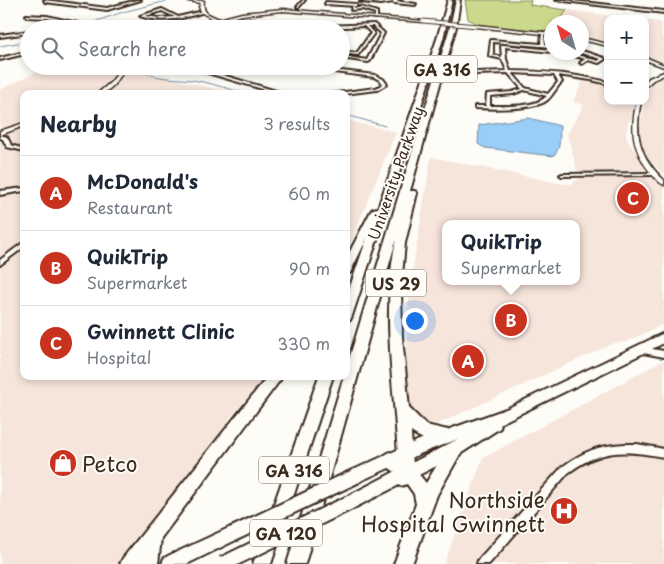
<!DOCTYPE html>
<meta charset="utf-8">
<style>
:root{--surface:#fff;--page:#f2f2f3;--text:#1f2937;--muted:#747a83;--line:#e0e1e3;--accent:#c8321e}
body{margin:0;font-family:"Playpen Sans",sans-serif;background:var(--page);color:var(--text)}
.controls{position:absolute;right:15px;top:15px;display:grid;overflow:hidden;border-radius:10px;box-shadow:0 2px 8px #0003}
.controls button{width:45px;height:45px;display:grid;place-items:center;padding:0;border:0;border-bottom:1px solid var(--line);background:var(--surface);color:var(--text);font:25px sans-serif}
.compass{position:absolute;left:544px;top:15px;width:45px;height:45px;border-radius:50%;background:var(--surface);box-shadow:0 2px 8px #0003;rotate:323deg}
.you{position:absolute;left:414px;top:320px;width:18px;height:18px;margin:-12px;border:4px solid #fff;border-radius:50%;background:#1a73e8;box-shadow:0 0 0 8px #1a73e833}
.badge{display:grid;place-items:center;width:32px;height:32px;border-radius:50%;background:var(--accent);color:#fff;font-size:16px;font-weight:700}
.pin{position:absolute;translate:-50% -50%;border:2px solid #fff;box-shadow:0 1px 5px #0006}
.popup{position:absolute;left:442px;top:220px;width:138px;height:65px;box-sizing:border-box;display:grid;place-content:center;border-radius:10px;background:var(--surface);filter:drop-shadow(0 1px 4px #0005);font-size:16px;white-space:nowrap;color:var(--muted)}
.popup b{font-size:19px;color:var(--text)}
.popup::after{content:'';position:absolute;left:50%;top:100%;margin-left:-10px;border:10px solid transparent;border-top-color:var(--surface)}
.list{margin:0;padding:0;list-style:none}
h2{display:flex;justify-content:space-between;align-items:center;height:65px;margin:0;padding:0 20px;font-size:21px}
h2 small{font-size:16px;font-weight:400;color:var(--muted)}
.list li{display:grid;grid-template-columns:32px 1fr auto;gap:15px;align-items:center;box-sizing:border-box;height:75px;padding:0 20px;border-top:1px solid var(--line)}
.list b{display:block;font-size:19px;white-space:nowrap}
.list p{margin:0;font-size:16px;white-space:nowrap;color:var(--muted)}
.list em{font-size:16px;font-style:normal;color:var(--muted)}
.icon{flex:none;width:28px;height:28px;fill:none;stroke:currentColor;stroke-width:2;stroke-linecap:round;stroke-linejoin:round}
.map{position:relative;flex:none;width:664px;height:564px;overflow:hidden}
.search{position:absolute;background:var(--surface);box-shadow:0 2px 8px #0003;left:20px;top:20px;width:330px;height:55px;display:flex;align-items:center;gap:12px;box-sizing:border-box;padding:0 18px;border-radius:28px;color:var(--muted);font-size:19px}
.panel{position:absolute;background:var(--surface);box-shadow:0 2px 8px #0003;left:20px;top:90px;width:330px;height:290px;border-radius:10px}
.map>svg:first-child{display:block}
.built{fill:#f6e5db;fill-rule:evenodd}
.green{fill:#cbd98c;stroke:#838255}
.water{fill:#9acdf7;stroke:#748ca0}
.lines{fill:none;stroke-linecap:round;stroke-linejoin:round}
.stream{stroke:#748ca0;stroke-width:1}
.minor-casing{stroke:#3b2a1e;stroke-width:4}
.tertiary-casing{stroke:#3b2a1e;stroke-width:3}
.primary-casing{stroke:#3b2a1e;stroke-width:4}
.motorway-casing{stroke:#3b2a1e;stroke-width:4}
.minor{fill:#fdfcf7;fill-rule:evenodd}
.tertiary{fill:#fdfcf7;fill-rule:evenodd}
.primary{fill:#fdfcf7;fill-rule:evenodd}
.motorway{fill:#fdfcf7;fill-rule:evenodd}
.tertiary-bridge-casing{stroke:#3b2a1e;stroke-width:5;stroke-linecap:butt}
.primary-bridge-casing{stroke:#3b2a1e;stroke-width:18;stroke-linecap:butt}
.tertiary-bridge{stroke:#fdfcf7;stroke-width:3}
.primary-bridge{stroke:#fdfcf7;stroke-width:14}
.labels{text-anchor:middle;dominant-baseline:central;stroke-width:4;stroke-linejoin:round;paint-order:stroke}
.far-street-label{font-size:15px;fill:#3b2a1e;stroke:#fdfcf7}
.shield{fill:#fdfcf7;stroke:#75695f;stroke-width:1}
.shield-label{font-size:16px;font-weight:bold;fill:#3b2a1e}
.near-poi-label{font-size:21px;fill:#3b2a1e;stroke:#fdfcf7;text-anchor:start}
</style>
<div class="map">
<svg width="664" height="564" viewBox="0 0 664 564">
<rect width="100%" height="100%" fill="#fdfcf7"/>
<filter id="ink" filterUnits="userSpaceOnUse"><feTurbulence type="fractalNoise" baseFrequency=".02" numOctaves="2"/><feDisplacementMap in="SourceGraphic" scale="10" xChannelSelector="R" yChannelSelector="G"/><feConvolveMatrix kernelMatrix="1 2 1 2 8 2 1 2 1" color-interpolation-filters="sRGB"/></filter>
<g filter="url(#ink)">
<g class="built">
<polygon points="567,10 635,19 608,19 608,44 582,37 582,22 559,22"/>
<polygon points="645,20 661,22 662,37 664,38 664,65 645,56"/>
<polygon points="48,66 128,68 236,94 24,94 24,376 267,376 232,415 135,564 0,564 0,90"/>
<polygon points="664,75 664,175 648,158 642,148 638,135 647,91 651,83"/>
<polygon points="584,78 608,84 608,101 637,101 633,116 628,123 626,134 627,140 646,166 646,171 578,174 567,134 584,105 573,102"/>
<polygon points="346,120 396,132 346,254"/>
<path d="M431,157L564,184H571L580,178L646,176L659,181L664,186V324L626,342L614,343L438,424H423L404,403L409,293ZM446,224H576V281H446Z"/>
<polygon points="664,360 664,564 444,564 483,458"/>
</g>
<polygon class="green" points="465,0 531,0 530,5 567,10 559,22 552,22 551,32 480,25 468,19"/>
<path class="water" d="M529,118L560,126C559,137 562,148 553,156L485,148L478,144L479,125Z"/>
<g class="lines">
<g class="stream">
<polyline points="88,24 123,12 167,1"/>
<polyline points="76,29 84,25"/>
<polyline points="0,46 29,41"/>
<path d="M137,68C155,81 177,77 198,81C215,84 231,90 248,94"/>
<polyline points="346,115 385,126"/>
</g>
<defs>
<g id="minor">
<polygon points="44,0 107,8 137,0 141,0 107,10 45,2"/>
<polygon points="303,0 305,0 299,7 297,7"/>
<polygon points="395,0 400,0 395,1 416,4 415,5 394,3 393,2 381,4 360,2 381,2"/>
<polygon points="556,0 564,0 664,11 664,13"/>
<polygon points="326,2 356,4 357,5 356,6 325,4"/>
<polygon points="353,6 355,7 354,8 359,8 360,7 377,12 377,17 375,18 375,13 362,9 351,10"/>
<path d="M162,9L178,17L203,11L204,12C184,19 160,23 140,16ZM162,11L175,17L159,18L145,16Z"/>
<polygon points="26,15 47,16 103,29 97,29 64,22 44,29 40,29 61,21 47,18 27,17"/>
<polygon points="218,19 234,26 253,26 260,23 241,21 242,19 326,26 374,24 384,33 370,61 368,62 341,58 341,56 367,60 381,33 373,26 367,26 374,33 358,55 341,53 341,51 357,53 371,33 364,26 326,28 292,25 288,29 285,29 289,25 263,23 254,28 231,29 232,27 217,21"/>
<polygon points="29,31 29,33 0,37 0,35"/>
<path d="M543,32L544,33L545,44L552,45V47L493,42V55L502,57L501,46L503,45L552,50V52L505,47L506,59L510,71C544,71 575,74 608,82V84L591,80L558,75L562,82C556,87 553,96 546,101C533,110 491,109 475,108V106H486L487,94L512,92L522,89L508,73L475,74L473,73L475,72L507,71L502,59L489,56L491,40L541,44L542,33ZM512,73L554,75L558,82L548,94L525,88ZM524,90L547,96C535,108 506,106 490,106V96L513,94Z"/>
<polygon points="29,51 29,53 0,60 0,58"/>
<polygon points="582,51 604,58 605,59 599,63 588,60 582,64 580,63 585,59 561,52 567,52 598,61 601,59 581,53"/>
<polygon points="184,66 191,66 213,73 221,66 226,66 216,73 286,94 279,94"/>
<polygon points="287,66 300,66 375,75 383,79 387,84 377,90 344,94 329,94 376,88 383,84 381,81 374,77"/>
<polygon points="0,135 7,137 11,145 24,149 24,151 7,147 3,139 0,138"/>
<polygon points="654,173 656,173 656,175 562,176 560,175 562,174"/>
<polygon points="24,188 24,191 0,195 0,191"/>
<polygon points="24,242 24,247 0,265 0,260"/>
<polygon points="641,347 664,351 664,357 638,352 637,350 638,348"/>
<path d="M625,444H637L664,449V457C625,450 601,448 568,473L489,564H477L478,560L562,467C582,452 599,445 625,444Z"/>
</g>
<g id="tertiary">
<path d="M183,0L204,1C202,14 209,14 219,19L242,13L283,9L425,21L423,22L283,11L242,15L189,29H182L215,20L202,13L199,7L201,3Z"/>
<polygon points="477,25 552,33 552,35 476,27"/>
<polygon points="582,38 608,44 608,46 582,40"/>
<polygon points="645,57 664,65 664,67 645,60"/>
<path d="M123,66H127C120,76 111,94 97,94L111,82Z"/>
<polygon points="664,72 664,75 653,80 645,87 645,83 649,78"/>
<path d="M637,101H641C634,134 639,157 664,180V185C658,182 654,177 650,172C632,149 630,128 637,101Z"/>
<polygon points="24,123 24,126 0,135 0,131"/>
</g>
<g id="primary">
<polygon points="664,333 664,343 501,423 500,428 460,454 354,508 349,510 344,508 342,503 344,498 458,439 422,453 356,483 351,481 349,476 351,471 419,440 506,409"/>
<polygon points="233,526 238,529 241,534 238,539 187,564 162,564 164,558"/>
</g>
<g id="motorway">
<polygon points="448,0 452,0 443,39 352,316 350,320 346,321 346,298 367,238 350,273 346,274 346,259 371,211 373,209 378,208 437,39"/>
<path d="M456,0H460L456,27L410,191H415L417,193L405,243L401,286L402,337L409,408L426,425L452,431L454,436L452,441C439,447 423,440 411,432L413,467L426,483L450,444L455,441L460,444L463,449L437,495L412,564H394L416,504L414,494L407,484L401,486L395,484L393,478L395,472L385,465L382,460L385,455L390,452L398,456C394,384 381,311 396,240L305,564H287L344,376H346V369L450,27Z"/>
<polygon points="268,376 283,376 161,538 158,564 120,564 123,558"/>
<polygon points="319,376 333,376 271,564 253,564"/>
<polygon points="174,553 180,556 182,564 164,564 168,556"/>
</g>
</defs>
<use href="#minor" class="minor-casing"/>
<use href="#tertiary" class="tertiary-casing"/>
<use href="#primary" class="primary-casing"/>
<use href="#motorway" class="motorway-casing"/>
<use href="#minor" class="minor"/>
<use href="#tertiary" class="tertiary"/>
<use href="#primary" class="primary"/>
<use href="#motorway" class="motorway"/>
<defs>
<polyline id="tertiary-bridge" points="423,21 477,26"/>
<g id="primary-bridge">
<polyline points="233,534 356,476"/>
<polyline points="223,564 349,503"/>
</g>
</defs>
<use href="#tertiary-bridge" class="tertiary-bridge-casing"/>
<use href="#primary-bridge" class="primary-bridge-casing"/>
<use href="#tertiary-bridge" class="tertiary-bridge"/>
<use href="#primary-bridge" class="primary-bridge"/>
</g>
</g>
<defs>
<symbol id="shop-disc" viewBox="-11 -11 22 22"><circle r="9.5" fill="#c8321e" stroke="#fdfcf7"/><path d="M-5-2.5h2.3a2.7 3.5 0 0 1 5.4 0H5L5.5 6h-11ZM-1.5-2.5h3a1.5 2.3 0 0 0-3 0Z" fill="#fff"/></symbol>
<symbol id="hospital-disc" viewBox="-11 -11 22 22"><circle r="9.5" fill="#c8321e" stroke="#fdfcf7"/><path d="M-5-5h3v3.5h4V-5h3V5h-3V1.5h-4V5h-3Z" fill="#fff"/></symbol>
</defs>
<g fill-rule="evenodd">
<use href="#shop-disc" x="47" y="447" width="32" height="32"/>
<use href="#hospital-disc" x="548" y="495" width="32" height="32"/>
</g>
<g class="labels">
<g class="far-street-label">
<text transform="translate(395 173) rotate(-71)">University Parkway</text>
</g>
<g class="shield">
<rect x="407" y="55.5" width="70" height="27" rx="4"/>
<rect x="366" y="269.5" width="60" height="27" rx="4"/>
<rect x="259" y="456.5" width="70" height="27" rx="4"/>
<rect x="250" y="519.5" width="72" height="27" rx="4"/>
</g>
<g class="shield-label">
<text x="442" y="69">GA 316</text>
<text x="396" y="283">US 29</text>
<text x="294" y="470">GA 316</text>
<text x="286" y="533">GA 120</text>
</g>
<g class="near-poi-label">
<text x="82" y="463">Petco</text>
<text x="545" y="499" text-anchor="end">Northside<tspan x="545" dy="24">Hospital Gwinnett</tspan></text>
</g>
</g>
</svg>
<div class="controls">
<button>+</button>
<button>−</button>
</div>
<svg class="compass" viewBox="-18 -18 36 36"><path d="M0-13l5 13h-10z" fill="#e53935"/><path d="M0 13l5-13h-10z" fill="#747a83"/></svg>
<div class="you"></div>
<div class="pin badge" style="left:468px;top:361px">A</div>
<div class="pin badge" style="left:511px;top:320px">B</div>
<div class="popup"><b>QuikTrip</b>Supermarket</div>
<div class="pin badge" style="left:633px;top:198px">C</div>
<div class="search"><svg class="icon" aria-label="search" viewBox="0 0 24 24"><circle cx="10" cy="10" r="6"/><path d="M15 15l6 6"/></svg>Search here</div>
<section class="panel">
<h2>Nearby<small>3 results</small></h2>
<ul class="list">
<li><span class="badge">A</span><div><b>McDonald's</b><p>Restaurant</p></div><em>60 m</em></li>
<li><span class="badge">B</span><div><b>QuikTrip</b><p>Supermarket</p></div><em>90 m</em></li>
<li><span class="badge">C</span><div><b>Gwinnett Clinic</b><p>Hospital</p></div><em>330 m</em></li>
</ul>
</section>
</div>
